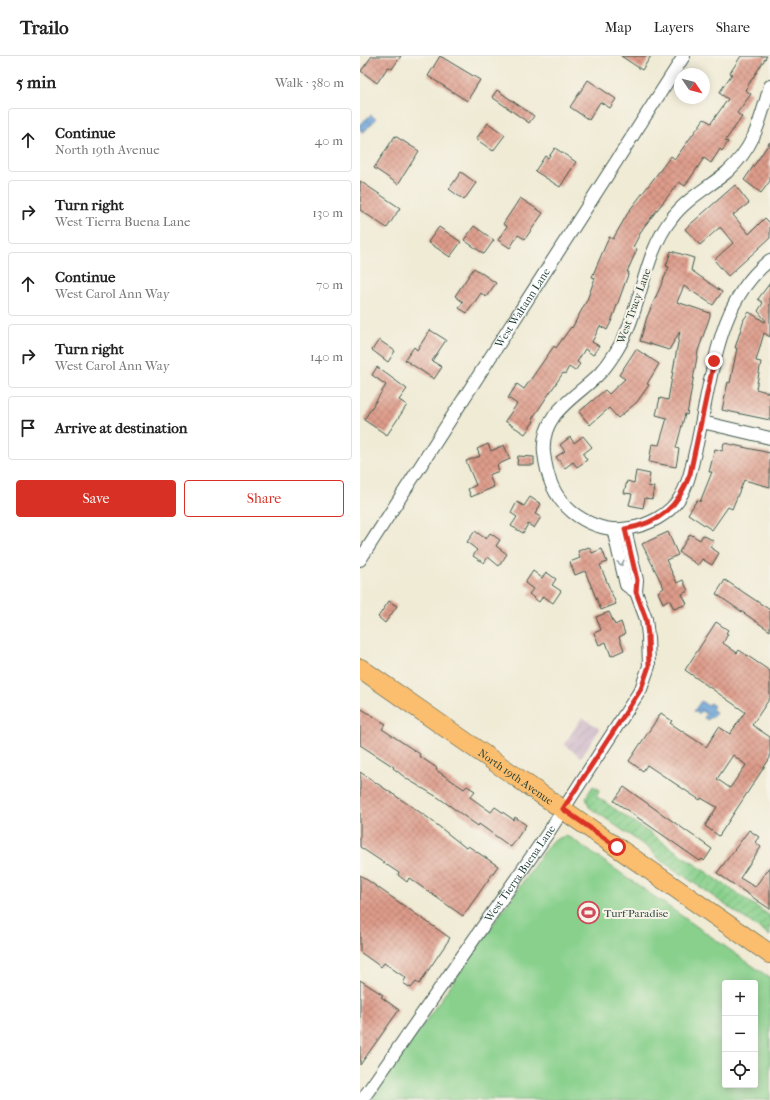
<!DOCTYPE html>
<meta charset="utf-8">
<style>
:root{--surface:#fff;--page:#f6f6f6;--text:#222;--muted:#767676;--line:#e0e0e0;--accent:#d93025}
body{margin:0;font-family:"IM FELL French Canon",serif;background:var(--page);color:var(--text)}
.controls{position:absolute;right:12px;bottom:12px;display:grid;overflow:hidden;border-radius:4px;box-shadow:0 2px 10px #0003}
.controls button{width:36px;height:36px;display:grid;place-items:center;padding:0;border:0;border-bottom:1px solid var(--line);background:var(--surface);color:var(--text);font:20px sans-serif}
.compass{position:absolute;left:314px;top:12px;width:36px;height:36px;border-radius:50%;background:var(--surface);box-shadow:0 2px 10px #0003;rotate:125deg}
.stop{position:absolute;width:12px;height:12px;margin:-9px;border:3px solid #d93025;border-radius:50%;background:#fff}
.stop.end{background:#d93025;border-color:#fff;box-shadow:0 1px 4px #0008}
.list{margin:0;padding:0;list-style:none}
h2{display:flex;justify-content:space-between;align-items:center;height:52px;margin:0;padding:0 16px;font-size:17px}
h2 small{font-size:13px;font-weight:400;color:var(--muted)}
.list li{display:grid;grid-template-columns:26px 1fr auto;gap:12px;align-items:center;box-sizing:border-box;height:64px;margin:0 8px 8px;padding:0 8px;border:1px solid var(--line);border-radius:4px}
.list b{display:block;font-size:15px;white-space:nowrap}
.list p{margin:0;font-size:13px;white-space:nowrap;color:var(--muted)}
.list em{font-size:13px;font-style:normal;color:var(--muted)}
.actions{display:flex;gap:8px;padding:12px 16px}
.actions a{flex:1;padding:9px 0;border:1px solid var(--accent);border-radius:4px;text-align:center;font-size:14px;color:var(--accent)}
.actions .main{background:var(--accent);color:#fff}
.icon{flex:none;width:22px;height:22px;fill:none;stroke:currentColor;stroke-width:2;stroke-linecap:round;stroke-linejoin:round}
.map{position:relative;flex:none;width:410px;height:1044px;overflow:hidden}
header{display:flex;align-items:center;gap:24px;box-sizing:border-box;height:56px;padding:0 20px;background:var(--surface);border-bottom:1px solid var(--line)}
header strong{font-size:19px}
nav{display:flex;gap:22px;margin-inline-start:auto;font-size:14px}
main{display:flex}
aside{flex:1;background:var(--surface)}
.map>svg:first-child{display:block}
.industrial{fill:url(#industrial-furrows)}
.garden{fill:url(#garden-furrows);stroke:#548660}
.pitch{fill:#88d08c;stroke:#548660;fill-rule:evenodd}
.water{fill:url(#water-waves);stroke:#446e86}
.building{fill:url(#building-cross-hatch);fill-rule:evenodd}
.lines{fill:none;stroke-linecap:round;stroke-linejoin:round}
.street-casing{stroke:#3e574c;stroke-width:14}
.primary-casing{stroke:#3e574c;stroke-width:20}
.street{stroke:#fff;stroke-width:12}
.primary{stroke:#fbbd6e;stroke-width:19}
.oneway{stroke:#8f9e9a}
.route{stroke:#d93025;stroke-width:5}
.labels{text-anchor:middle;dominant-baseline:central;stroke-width:4;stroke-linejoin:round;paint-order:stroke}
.street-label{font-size:11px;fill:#1f3d34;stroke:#f7f3e8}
.poi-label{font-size:11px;fill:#1f3d34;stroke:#f7f3e8;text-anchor:start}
</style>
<header>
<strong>Trailo</strong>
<nav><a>Map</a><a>Layers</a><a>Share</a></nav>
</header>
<main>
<aside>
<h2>5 min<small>Walk · 380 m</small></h2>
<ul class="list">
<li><svg class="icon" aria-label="ahead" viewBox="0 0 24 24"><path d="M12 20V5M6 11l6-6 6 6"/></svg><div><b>Continue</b><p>North 19th Avenue</p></div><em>40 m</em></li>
<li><svg class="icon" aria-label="right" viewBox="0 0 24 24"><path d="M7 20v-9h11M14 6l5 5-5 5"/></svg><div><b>Turn right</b><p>West Tierra Buena Lane</p></div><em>130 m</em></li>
<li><svg class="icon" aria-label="ahead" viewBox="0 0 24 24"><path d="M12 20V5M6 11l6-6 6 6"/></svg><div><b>Continue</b><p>West Carol Ann Way</p></div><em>70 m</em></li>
<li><svg class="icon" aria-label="right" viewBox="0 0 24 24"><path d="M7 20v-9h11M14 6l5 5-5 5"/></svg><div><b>Turn right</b><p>West Carol Ann Way</p></div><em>140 m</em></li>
<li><svg class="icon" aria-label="arrive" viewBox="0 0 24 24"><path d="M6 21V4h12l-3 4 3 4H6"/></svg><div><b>Arrive at destination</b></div></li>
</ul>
<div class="actions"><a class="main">Save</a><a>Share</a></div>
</aside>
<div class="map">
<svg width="410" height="1044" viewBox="0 0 410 1044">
<defs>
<pattern id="industrial-furrows" width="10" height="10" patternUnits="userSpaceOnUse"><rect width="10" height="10" fill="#d1bdcb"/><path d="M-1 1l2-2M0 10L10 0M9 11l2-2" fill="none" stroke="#b3a3af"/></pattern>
<pattern id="garden-furrows" width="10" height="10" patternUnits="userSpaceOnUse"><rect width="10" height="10" fill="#88d08c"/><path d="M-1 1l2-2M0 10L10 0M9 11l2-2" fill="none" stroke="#6faa73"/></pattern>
<pattern id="water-waves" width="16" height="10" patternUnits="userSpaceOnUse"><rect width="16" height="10" fill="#69a0d7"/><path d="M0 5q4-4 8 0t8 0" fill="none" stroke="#5684af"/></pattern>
<pattern id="building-cross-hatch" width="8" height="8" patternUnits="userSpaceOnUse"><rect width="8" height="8" fill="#de9b8a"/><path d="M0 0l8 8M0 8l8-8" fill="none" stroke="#b38072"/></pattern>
</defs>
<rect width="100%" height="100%" fill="#f7f3e8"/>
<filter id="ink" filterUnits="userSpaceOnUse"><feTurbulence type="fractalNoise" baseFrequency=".025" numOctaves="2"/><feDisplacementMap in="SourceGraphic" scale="8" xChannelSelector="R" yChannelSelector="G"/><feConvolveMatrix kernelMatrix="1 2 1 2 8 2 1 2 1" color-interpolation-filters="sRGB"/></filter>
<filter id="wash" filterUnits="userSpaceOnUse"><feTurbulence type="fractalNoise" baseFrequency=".012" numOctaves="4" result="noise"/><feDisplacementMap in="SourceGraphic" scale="16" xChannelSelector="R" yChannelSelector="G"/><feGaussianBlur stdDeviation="0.9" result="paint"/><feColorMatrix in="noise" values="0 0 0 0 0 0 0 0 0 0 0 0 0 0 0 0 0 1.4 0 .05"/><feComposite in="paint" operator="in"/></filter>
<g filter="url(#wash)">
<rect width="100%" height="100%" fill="#f0ebd5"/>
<polygon class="industrial" points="222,661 240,673 221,701 204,689"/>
<polygon class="garden" points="233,730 240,734 236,740 410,860 410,880 298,802 291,794 229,751 226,741"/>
<path class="pitch" d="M205,780L211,782L410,922V1044H11L187,791L192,785ZM365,927H395V1029H365Z"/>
<g class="water">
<polygon points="11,59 16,63 3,77 0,74 0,68"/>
<polygon points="341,645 348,650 350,647 354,650 352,653 356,656 352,662 350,661 348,664 344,662 346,658 341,655 339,658 334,655"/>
</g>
<g id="blocks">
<g class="building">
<polygon points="12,0 41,0 32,13 28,11 17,27 1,15"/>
<polygon points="80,0 120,24 107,45 68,20"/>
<polygon points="261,0 291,0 282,14"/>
<polygon points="381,0 407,0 385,34 391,38 377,57 382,61 365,85 368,86 362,95 360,93 351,107 344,102 325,130 319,126 283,172 273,191 277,193 267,216 269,216 251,266 247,274 240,270 232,286 239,290 233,299 225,293 217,306 220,308 215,315 209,311 205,318 203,317 172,363 174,365 165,378 145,365 157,348 148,342 157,328 164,333 194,290 196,292 211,271 212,272 227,244 235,222 232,221 249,181 253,183 269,155 311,100 315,103 344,63 351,67 368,43 359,37 372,18 370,17"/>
<polygon points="228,24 256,43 250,52 240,46 229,64 210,51"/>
<polygon points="137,34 174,60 169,67 132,41"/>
<polygon points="128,67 145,79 133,95 116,83"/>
<polygon points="35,80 59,95 38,128 14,112"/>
<polygon points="410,86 410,125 401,137 384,124"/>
<polygon points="195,92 216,106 200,131 175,115 185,100 188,102"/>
<polygon points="101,116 116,127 104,144 89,133"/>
<polygon points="0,125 40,152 27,172 0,154"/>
<polygon points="375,129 389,147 373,159 389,178 405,162 410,167 410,182 368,220 354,204 373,187 361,172 359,172 340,189 325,173"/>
<polygon points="160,142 183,157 165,183 158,179 150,192 138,184 147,170 143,168"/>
<polygon points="114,170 134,184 124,198 104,184"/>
<polygon points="79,171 101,186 90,201 68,186"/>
<polygon points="311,195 334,202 331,214 362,236 353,249 324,230 317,246 350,257 350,260 338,295 327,359 325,358 316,392 319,393 316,411 289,406 292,388 299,389 307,362 296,359 300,342 308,344 320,275 309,294 280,285 287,261 309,211 306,210"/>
<polygon points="114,212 136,227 126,241 121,237 107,257 99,252 103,246 95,240"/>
<polygon points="410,227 410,281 404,277 396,305 401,306 396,333 410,337 410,364 362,354 368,326 370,327 377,292 375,292 384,263 389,256 405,266 406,265 398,255 403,247 398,243"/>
<polygon points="70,274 86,284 72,305 82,311 74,323 45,304 54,291 57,294"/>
<polygon points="19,284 35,295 28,306 12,294"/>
<polygon points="276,293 299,308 287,328 289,329 277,346 258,362 249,352 230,369 219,356 245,334 249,338 265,323 259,319"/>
<polygon points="17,311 47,333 39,344 47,349 27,379 4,364 26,329 12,319"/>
<polygon points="223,380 232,391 223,398 227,404 217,411 213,406 205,412 196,401 205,395 200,389 210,381 214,387"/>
<polygon points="364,387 410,397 410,431 384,424 372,453 368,451 352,474 328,458 337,444 340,446 352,416 349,416 355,393 362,395"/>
<polygon points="128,388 131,395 144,389 150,403 137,409 139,415 129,419 134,431 111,441 108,433 116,429 106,405 120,400 117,393"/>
<polygon points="158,400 174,401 174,409 157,409"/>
<polygon points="276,415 290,418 288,430 294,431 292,443 285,442 283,452 269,449 272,438 264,437 267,425 274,427"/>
<polygon points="170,441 181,448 175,458 181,461 174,472 168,468 163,477 151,470 157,461 151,457 157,446 164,450"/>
<polygon points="115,475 126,483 130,477 140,484 136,490 147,498 139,510 128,501 124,507 113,500 117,494 107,486"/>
<polygon points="308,476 318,499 306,504 317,527 323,524 328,535 322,538 327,548 314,553 309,543 303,547 298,536 304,532 282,488"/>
<polygon points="330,478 340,484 343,479 354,485 350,491 359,497 352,509 342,503 338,509 319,496"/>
<polygon points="229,491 232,497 242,493 247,506 240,509 256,548 241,554 225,515 215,519 210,506 220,502 218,495"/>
<polygon points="173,515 182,522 186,516 196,523 192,529 201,535 193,547 183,540 179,546 169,538 173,533 165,527"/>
<polygon points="365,524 410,554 410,575 356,538"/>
<polygon points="29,545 37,550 25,567 18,561"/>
<polygon points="249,556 255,569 261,566 265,578 259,581 264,594 251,600 246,586 239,589 234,577 241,574 236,561"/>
<path d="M356,566L368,574L366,577L368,578L363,587L377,597L379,594L410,615V642L392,669L410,681V702L359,780L345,770L357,751L341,742L340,744L287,709L283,715L269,705L301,657L312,665L310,667L346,691L359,671L370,678L385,656L325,614ZM373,699L386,709L370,732L357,723Z"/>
<polygon points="0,652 26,668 22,673 60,698 59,700 77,712 76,714 104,733 107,730 115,735 110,741 131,756 135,751 154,764 155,761 166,769 151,791 119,768 118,770 79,742 47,723 33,712 34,711 0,689"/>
<polygon points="0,716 67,761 106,792 108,790 138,810 103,860 49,822 47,826 38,819 39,817 0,791"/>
<polygon points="264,731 352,793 344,805 342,803 340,805 254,745"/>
<polygon points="389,774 399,781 395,786 401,791 380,822 395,831 410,810 410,853 357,817"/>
<polygon points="0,819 90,882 59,928 56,926 51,932 43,927 46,922 24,907 21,911 0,896"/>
<polygon points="0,924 23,939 21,941 39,954 0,1009"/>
</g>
</g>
</g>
<g filter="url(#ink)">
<use href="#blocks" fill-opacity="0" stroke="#3e574c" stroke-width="1"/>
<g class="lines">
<defs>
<g id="street">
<path d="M410,30C400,64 395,91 367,116C349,131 326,143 312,162C282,200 282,254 257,294C252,302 247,310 241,316C218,341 180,356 184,397C187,421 193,440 212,456C229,469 249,476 270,472C289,469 308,459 319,443C330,426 332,407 337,388C345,351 350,314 362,278C371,249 386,223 410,204"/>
<polyline points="342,366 410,382"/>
<polyline points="253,473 266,529 276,536"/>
<path id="s1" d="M0,504L324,0"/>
<path id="s2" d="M2,1044L190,774L281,633L289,610L288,580L286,563L276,536L277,524L265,473"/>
</g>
<g id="primary">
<path id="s3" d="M0,612L410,898"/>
</g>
</defs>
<use href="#street" class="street-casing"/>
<use href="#primary" class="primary-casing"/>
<use href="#street" class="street"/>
<use href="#primary" class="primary"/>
</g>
<defs><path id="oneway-chevron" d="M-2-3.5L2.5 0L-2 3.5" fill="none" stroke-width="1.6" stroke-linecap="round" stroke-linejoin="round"/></defs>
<use class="oneway" href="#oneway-chevron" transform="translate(261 507) rotate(76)"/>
</g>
<g class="lines" filter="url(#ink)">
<path class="route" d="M257,791L203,753L281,633L289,610L288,580L286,563L276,536L277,524L265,473C300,467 318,451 330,418L354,305"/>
</g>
<defs>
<symbol id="stadium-ring" viewBox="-11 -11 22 22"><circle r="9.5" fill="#f7f3e8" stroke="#d1495b" stroke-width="1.5"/><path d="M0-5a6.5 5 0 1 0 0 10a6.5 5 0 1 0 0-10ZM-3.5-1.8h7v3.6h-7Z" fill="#d1495b"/></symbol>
</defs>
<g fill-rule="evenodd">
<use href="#stadium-ring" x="216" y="844" width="25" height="25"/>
</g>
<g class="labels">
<g class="street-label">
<text transform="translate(274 250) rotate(-70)">West Tracy Lane</text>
<text stroke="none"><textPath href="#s1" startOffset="300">West Waltann Lane</textPath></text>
<text stroke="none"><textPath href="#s3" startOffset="190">North 19th Avenue</textPath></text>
<text stroke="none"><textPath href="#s2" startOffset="276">West Tierra Buena Lane</textPath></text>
</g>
<g class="poi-label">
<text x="244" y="857">Turf Paradise</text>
</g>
</g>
</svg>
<div class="controls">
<button>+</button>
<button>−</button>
<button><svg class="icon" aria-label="locate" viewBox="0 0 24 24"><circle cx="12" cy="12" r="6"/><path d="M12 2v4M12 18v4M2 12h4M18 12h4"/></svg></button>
</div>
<svg class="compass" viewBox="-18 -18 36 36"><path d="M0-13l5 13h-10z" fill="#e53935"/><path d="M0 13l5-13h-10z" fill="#767676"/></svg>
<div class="stop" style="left:257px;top:791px"></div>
<div class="stop end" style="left:354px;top:305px"></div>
</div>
</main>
